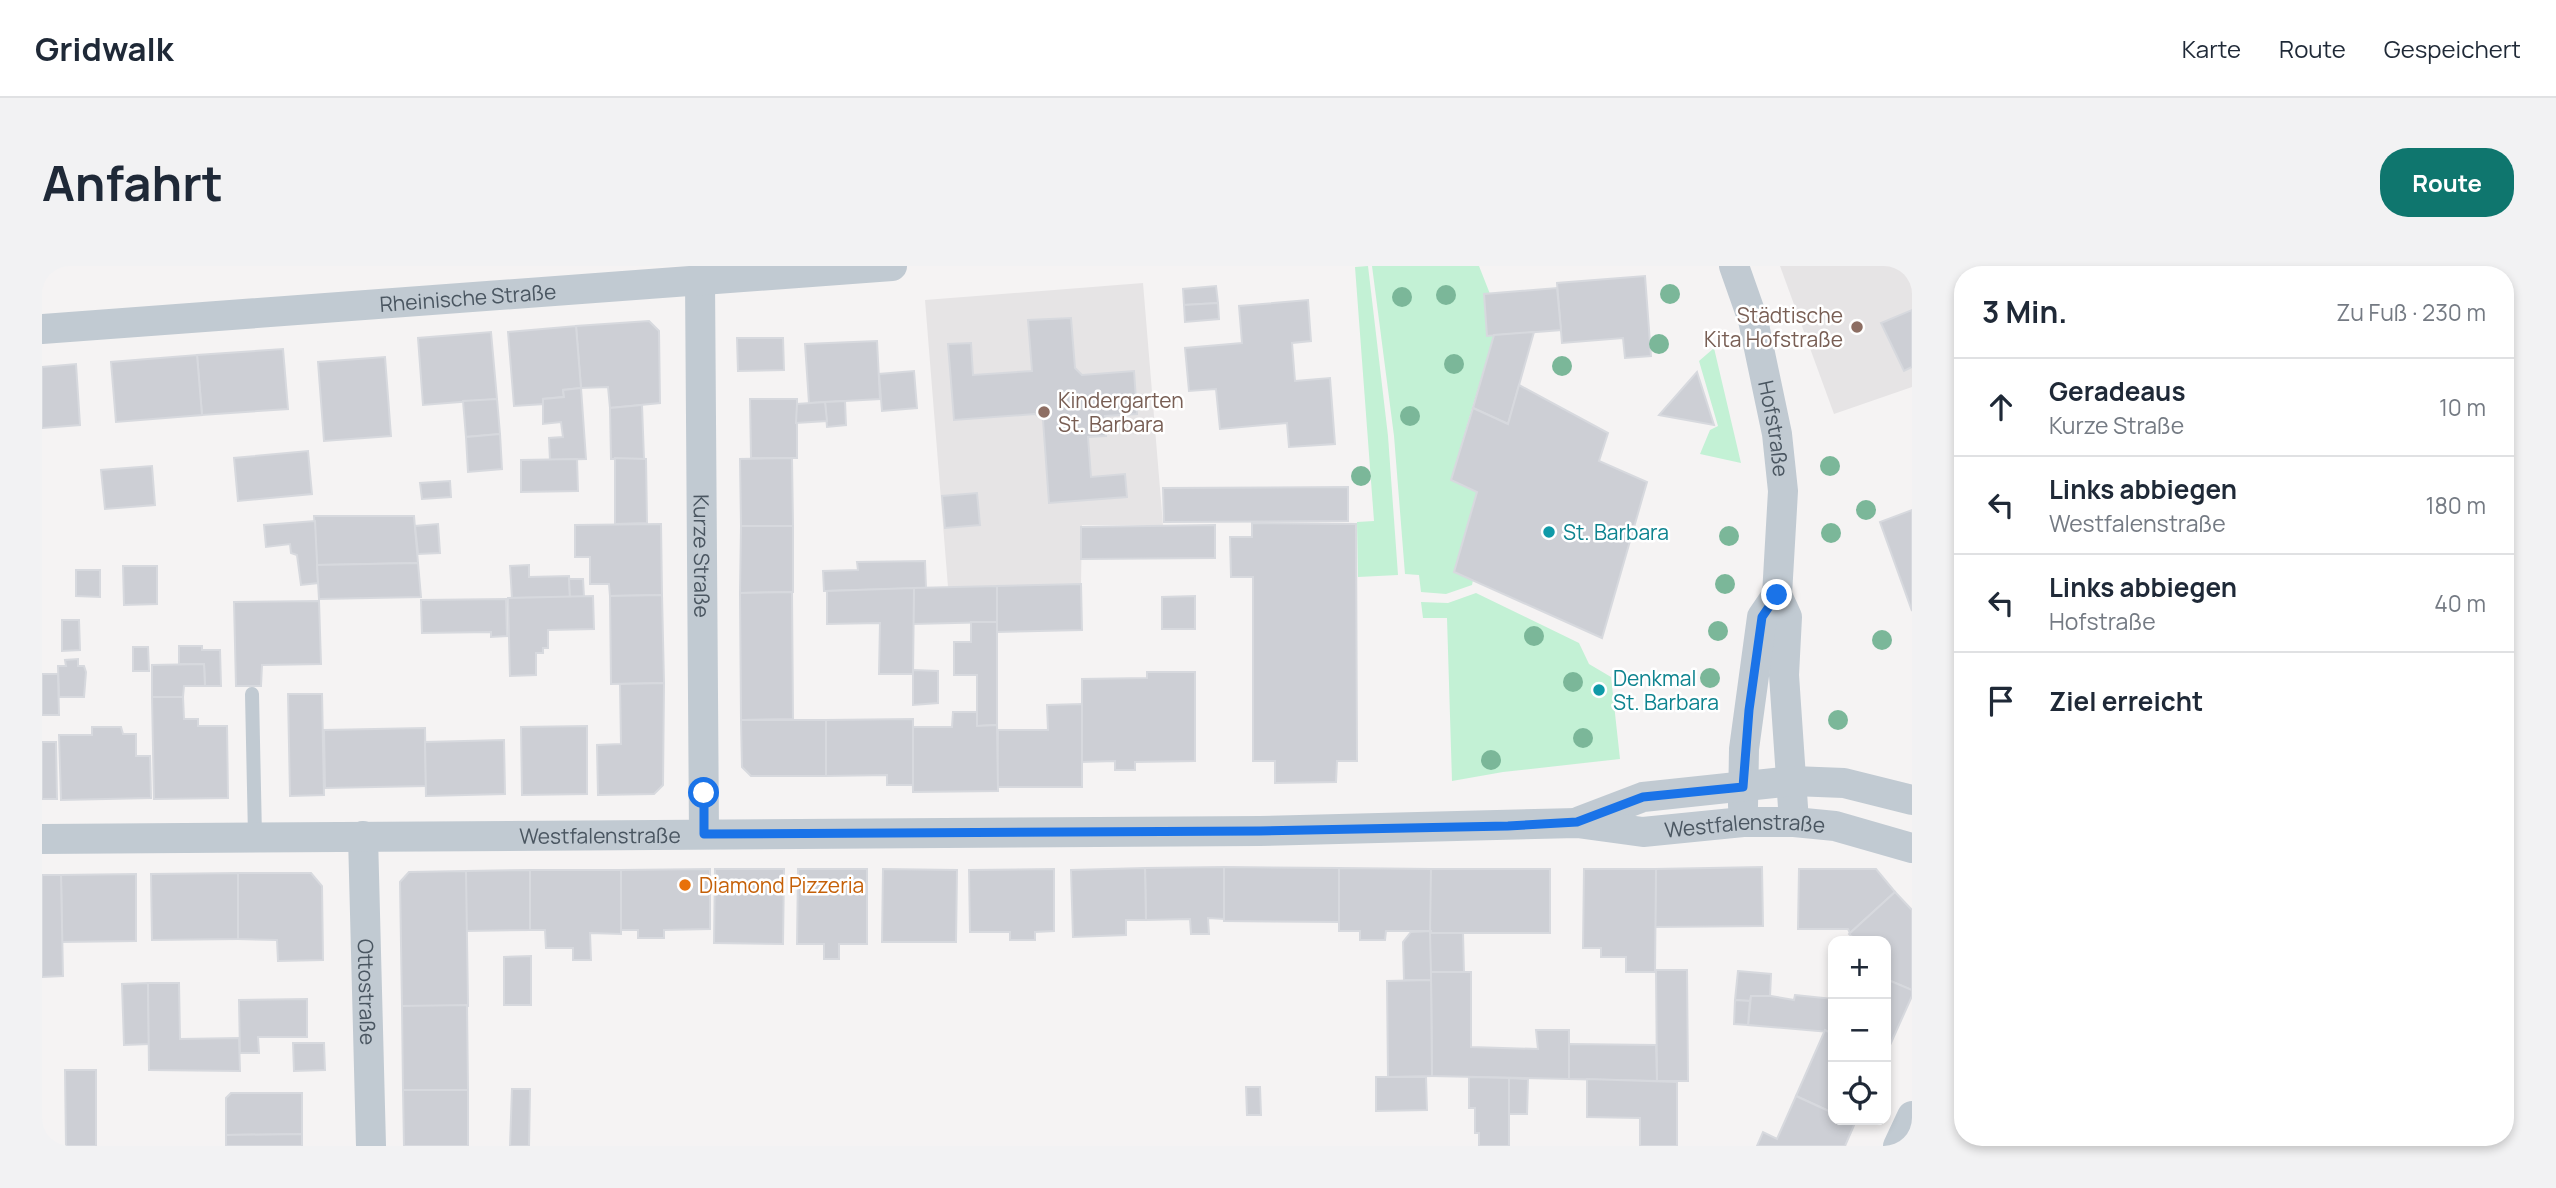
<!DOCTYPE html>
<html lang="de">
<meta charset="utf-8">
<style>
:root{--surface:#fff;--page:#f2f2f3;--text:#1f2937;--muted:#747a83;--line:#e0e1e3;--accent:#0f766e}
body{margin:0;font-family:Manrope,sans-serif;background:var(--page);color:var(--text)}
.controls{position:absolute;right:21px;bottom:21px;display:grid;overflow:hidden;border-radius:14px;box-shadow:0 4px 10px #0003}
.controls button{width:63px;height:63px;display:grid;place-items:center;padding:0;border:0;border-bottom:2px solid var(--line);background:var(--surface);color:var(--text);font:35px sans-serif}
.stop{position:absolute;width:21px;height:21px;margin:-16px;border:5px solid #1a73e8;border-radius:50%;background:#fff}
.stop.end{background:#1a73e8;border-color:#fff;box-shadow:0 2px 7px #0008}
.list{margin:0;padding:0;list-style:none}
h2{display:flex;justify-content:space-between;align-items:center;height:91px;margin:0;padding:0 28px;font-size:30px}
h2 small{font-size:23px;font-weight:400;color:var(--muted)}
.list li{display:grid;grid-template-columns:46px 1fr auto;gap:21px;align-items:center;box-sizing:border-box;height:98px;padding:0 28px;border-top:2px solid var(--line)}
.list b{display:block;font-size:26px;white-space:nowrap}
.list p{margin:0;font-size:23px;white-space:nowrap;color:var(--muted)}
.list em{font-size:23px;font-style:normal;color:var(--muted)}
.icon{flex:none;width:38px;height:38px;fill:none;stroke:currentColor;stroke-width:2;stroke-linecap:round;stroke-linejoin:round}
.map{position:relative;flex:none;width:1870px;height:880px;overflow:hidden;border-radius:28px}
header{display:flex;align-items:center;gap:42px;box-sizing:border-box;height:98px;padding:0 35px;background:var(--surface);border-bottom:2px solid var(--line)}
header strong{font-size:33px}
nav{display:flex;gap:38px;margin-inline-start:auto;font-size:24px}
.intro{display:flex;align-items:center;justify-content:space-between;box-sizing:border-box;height:168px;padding:0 42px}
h1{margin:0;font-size:49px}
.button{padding:18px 32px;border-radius:28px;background:var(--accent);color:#fff;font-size:24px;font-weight:700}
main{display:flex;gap:42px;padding:0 42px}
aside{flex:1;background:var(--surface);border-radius:28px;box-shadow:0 4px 10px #0003}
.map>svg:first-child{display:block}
.education{fill:#e6e4e5}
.green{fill:#c3f1d5}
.building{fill:#cdcfd5;stroke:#d7d9de;stroke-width:2}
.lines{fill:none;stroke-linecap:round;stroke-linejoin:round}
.service{stroke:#c1cad2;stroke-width:14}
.minor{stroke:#c1cad2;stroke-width:30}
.tree{fill:#7bb799}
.route{stroke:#1a73e8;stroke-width:9}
.education-dot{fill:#8d6e63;stroke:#fff;stroke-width:2.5}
.culture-dot{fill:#0f9aa8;stroke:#fff;stroke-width:2.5}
.food-dot{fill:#e8710a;stroke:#fff;stroke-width:2.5}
.labels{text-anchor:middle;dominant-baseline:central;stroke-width:5;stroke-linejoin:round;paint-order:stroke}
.street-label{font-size:21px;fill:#4a5661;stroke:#fff}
.education-label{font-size:21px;fill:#785e54;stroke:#fff;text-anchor:end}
.culture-label{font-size:21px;fill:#0d838f;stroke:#fff;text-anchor:start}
.food-label{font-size:21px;fill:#c56008;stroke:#fff;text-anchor:start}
</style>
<header>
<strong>Gridwalk</strong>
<nav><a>Karte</a><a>Route</a><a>Gespeichert</a></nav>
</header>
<div class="intro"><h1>Anfahrt</h1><a class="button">Route</a></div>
<main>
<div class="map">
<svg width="1870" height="880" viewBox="0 0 1870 880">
<rect width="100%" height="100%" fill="#f5f3f3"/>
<g class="education">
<polygon points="1738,0 1870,0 1870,121 1792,148"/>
<polygon points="1101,17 1121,259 1040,259 1039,318 906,321 883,34"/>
</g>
<g class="green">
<polygon points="1326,0 1346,170 1356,309 1316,311 1315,256 1332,255 1313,1"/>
<polygon points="1330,0 1437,0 1448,28 1442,29 1445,69 1452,69 1409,213 1435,226 1412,306 1431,314 1430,319 1404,328 1379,326 1377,309 1363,308 1352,170"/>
<polygon points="1672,82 1699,197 1658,188 1668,164 1676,160 1657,95"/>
<polygon points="1434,327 1537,377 1547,398 1569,411 1578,493 1461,506 1410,515 1405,352 1381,352 1379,336 1406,337"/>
</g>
<g class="building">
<polygon points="1603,10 1609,90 1583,92 1581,72 1520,77 1515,17"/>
<polygon points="1174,20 1176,37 1142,39 1141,23"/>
<polygon points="1515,22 1519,64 1445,70 1442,28"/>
<polygon points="1266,34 1269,75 1250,77 1253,115 1288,112 1293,178 1247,181 1245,157 1178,163 1174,123 1147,125 1143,82 1200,77 1197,40"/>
<polygon points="1176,37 1177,53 1143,56 1142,39"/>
<polygon points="1870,44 1870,101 1862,105 1839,57"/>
<polygon points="1029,52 1033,102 1040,109 1092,105 1095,148 1063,150 1064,170 1046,171 1049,211 1083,208 1085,231 1007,237 1001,154 993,148 912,154 906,78 929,77 931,109 990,105 986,54"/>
<polygon points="607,55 617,65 618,137 568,142 566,121 539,122 534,60"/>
<polygon points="534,60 539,122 521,124 522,131 501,133 502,138 472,140 466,66"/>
<polygon points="449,66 455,133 381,139 376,72"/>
<polygon points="1492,66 1466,158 1431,142 1452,69"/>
<polygon points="695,72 741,72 742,104 696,105"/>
<polygon points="835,75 838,133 767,137 763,78"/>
<polygon points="241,83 246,143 160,149 155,89"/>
<polygon points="155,89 160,149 74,156 69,96"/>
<polygon points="343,91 349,170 282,175 276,96"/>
<polygon points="34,98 38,159 0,162 0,101"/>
<polygon points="872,105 875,142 840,145 837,108"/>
<polygon points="1655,106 1672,159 1617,149"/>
<polygon points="1477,119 1566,167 1557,195 1605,216 1560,372 1412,306 1435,226 1409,214 1431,142 1466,158"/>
<polygon points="539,122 544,193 508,194 507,172 521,171 519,156 501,158 501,133 522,131 521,124"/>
<polygon points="455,133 458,168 424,171 421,135"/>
<polygon points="708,133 755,133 755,192 709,192"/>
<polygon points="803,135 804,159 785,161 783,136"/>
<polygon points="783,136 785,155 754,157 755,138"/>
<polygon points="600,139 602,193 569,193 568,142"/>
<polygon points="458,168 460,203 426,206 424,171"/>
<polygon points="266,185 270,228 196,235 192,192"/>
<polygon points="573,192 604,193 605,257 573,258"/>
<polygon points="750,192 751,260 699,260 698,193"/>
<polygon points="535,193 536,225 479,226 479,194"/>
<polygon points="110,200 113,239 63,243 59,204"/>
<polygon points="408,215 409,231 380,233 378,217"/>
<polygon points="1306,221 1306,255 1122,256 1121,222"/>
<polygon points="935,227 938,259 903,262 900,230"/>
<polygon points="1870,244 1870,345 1838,256"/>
<polygon points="272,250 372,250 376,297 275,299"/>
<polygon points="273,255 276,317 259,319 255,289 249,287 248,278 224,281 222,259"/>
<polygon points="1210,257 1314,258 1315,495 1295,495 1294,516 1233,517 1233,495 1211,495 1211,311 1189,311 1188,271 1210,271"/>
<polygon points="396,258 398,287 376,288 373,260"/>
<polygon points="619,258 620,329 568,330 567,318 548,318 548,291 533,291 533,259"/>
<polygon points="1173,259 1173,292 1039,293 1039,261"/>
<polygon points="699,260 751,260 751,326 698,327"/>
<polygon points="883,295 884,322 782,325 781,305 816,304 815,296"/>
<polygon points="376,297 379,331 277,333 275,299"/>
<polygon points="487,299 487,311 527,310 528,331 470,332 468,300"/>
<polygon points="81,300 115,300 115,338 82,339"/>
<polygon points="34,304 58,304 58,331 34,330"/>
<polygon points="527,313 541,313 542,331 528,331"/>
<polygon points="1039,318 1040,364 955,366 955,320"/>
<polygon points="955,320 955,356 871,358 872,322"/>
<polygon points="872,322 871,408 837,408 838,357 785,358 785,325"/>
<polygon points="750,326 751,453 699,454 698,327"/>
<polygon points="620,329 622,417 569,418 568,330"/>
<polygon points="551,330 552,363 506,364 506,382 501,382 501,387 494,387 494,409 468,410 466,332"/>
<polygon points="1153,330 1153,363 1120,363 1120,331"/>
<polygon points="464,333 465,370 449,371 449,366 380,367 379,334"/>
<polygon points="277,335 279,398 220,399 219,420 194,420 192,336"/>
<polygon points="20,354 37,354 38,384 20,385"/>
<polygon points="929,356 955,356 955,459 935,460 935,409 912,409 912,376 929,376"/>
<polygon points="137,380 160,380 160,384 178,384 179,420 163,420 162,398 137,398"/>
<polygon points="91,381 106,381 107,405 91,405"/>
<polygon points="36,393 36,400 42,400 44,406 42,431 17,431 16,400 24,400 23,394"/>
<polygon points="162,398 163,420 142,420 141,431 110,431 110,399"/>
<polygon points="871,404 896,405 896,437 871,439"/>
<polygon points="1105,406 1153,406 1153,495 1093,496 1093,504 1073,504 1073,495 1040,496 1040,413 1105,412"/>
<polygon points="0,408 16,408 17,449 0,449"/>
<polygon points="622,417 621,519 612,528 556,529 555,479 579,478 578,418"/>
<polygon points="246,428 280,428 282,529 248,530"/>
<polygon points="110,431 141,431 142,453 156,453 156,460 185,460 186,532 112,533"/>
<polygon points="1040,438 1040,521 955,521 956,464 1006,464 1005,439"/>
<polygon points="911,446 935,446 935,460 955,459 956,525 871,526 870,461 910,461"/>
<polygon points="871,453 871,519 845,519 845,509 784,510 784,454"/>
<polygon points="699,454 784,454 784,510 709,510 700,501"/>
<polygon points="545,460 545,528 480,529 479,461"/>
<polygon points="50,461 79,461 81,468 94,468 94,490 108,490 109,532 19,534 17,469 50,469"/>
<polygon points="383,462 384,520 283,522 282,464"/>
<polygon points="462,474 463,528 384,530 383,476"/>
<polygon points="0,476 14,476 15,533 0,533"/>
<polygon points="1182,601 1297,602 1297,656 1182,655"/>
<polygon points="1182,601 1182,653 1166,652 1167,668 1149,668 1148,653 1104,654 1103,602"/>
<polygon points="1720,601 1721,660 1613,661 1614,603"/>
<polygon points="1103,602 1104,654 1084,654 1084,669 1031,671 1029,604"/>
<polygon points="1297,602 1389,603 1389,665 1344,665 1343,674 1318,674 1318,665 1297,665"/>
<polygon points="668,603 668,663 622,664 622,672 596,672 596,664 579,664 579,604"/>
<polygon points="673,603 742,603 741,678 672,677"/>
<polygon points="756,603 825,603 825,678 797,678 797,693 782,693 782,678 755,678"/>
<polygon points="841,603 915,604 914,676 840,676"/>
<polygon points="1012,603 1012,665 993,666 993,674 968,674 968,666 928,666 927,604"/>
<polygon points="1389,603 1508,603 1508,667 1388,667"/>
<polygon points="1542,603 1614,603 1613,706 1584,706 1584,691 1559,691 1559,682 1541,682"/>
<polygon points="1757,603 1834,603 1853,626 1808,667 1806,663 1756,663"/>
<polygon points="488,604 579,604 579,668 548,667 549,694 531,694 531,682 504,682 503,664 488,664"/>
<polygon points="488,604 488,664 424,665 424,605"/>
<polygon points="424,605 426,740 360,740 358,616 367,606"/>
<polygon points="196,607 196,673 110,674 109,608"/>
<polygon points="196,607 269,607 280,620 281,694 236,695 235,674 196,673"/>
<polygon points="94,608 94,675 20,676 19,609"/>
<polygon points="0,609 19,609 21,710 0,711"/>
<polygon points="1853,626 1870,644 1870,724 1844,713 1844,675 1815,675 1807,668"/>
<polygon points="1389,665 1389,714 1362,714 1361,676 1369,666"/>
<polygon points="1388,667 1421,667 1422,706 1389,706"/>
<polygon points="489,690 489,739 462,739 462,691"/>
<polygon points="1614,704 1645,704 1646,815 1615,815"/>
<polygon points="1696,705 1729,708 1728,731 1709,730 1708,735 1693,734"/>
<polygon points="1389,706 1429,706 1429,781 1496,783 1494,764 1527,764 1527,813 1390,810"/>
<polygon points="1844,713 1870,724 1870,730 1844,788"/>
<polygon points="1389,714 1390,810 1346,811 1345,715"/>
<polygon points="106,717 107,778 82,779 80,718"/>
<polygon points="106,717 137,717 138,773 197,772 198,805 107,804"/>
<polygon points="1753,729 1791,733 1791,729 1791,757 1787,766 1706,759 1709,730 1729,730 1752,734"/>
<polygon points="265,733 265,771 216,771 217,787 198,787 197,734"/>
<polygon points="1693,734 1708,735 1706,759 1692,758"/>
<polygon points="425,739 426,824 361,824 360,740"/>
<polygon points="1783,764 1791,768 1791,847 1754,830"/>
<polygon points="251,777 282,777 283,804 252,805"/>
<polygon points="1527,778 1614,779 1615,815 1527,813"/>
<polygon points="23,804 54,804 54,880 24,880"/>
<polygon points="1334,811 1384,811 1385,844 1334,845"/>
<polygon points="1427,811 1467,812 1467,880 1437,880 1437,867 1433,867 1433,842 1427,842"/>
<polygon points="1467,812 1486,813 1485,848 1467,848"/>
<polygon points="1545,813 1635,816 1635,880 1598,880 1598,852 1545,851"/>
<polygon points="1204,821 1218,821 1219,849 1205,849"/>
<polygon points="470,823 488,823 487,880 468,880"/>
<polygon points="361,824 426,824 426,880 362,880"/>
<polygon points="189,827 260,827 260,868 184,869 184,832"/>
<polygon points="1754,830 1791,847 1791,854 1807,854 1813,857 1803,880 1715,880 1721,866 1735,873"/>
<polygon points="260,868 260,880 184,880 184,869"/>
</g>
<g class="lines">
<polyline class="service" points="210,428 213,570"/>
<g class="minor">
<path id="s1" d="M1692,0L1711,54L1735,168L1741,225L1735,329L1745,351L1742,409L1752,556"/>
<path id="s2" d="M658,14L662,568"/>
<path id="s3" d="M0,63L850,0"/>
<polyline points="1701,540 1702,483 1720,351 1735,329"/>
<polyline points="1538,555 1601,531 1751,515 1802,517 1870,534"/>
<path id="s4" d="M321,570L329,880"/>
<path id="s5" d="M0,573L1218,565L1535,557L1601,566L1701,556H1752L1793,560L1870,582"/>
<polyline points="1856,880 1870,850"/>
</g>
</g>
<g class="tree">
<circle cx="1628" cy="28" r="10"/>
<circle cx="1404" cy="29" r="10"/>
<circle cx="1360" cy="31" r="10"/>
<circle cx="1617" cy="78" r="10"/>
<circle cx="1412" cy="98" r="10"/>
<circle cx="1520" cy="100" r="10"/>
<circle cx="1368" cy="150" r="10"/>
<circle cx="1788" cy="200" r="10"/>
<circle cx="1319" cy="210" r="10"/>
<circle cx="1824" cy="244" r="10"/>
<circle cx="1789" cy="267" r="10"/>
<circle cx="1687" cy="270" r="10"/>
<circle cx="1683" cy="318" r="10"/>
<circle cx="1676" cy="365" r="10"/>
<circle cx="1492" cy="370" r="10"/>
<circle cx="1840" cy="374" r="10"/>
<circle cx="1668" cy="412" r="10"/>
<circle cx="1531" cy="416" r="10"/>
<circle cx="1796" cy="454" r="10"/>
<circle cx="1541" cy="472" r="10"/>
<circle cx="1449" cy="494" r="10"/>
</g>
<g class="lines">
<polyline class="route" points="662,527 662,568 1218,565 1466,560 1535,556 1601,531 1701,521 1707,444 1720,351 1735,329"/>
</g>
<g class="education-dot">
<circle cx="1815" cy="61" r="7"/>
<circle cx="1002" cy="146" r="7"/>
</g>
<g class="culture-dot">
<circle cx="1507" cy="266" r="7"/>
<circle cx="1557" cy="424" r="7"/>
</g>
<circle class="food-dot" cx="643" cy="619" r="7"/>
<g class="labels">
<g class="street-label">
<text stroke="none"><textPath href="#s3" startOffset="427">Rheinische Straße</textPath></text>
<text stroke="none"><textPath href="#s1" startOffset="168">Hofstraße</textPath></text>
<text stroke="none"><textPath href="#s2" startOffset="276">Kurze Straße</textPath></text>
<text stroke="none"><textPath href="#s5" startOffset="1704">Westfalenstraße</textPath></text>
<text stroke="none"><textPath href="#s5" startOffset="558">Westfalenstraße</textPath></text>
<text stroke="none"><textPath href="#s4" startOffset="156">Ottostraße</textPath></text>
</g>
<g class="education-label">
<text x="1801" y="49">Städtische<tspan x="1801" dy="24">Kita Hofstraße</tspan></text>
<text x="1016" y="134" text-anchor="start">Kindergarten<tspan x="1016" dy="24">St. Barbara</tspan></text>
</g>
<g class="culture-label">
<text x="1521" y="266">St. Barbara</text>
<text x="1571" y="412">Denkmal<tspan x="1571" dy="24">St. Barbara</tspan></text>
</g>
<g class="food-label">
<text x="657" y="619">Diamond Pizzeria</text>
</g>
</g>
</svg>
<div class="controls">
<button>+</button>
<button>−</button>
<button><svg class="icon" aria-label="locate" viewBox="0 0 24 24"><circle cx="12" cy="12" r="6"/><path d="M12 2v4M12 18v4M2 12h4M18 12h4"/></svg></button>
</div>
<div class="stop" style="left:662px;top:527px"></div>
<div class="stop end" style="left:1735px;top:329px"></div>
</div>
<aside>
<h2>3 Min.<small>Zu Fuß · 230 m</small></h2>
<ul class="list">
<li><svg class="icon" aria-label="ahead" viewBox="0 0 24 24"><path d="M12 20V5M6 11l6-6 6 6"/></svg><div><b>Geradeaus</b><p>Kurze Straße</p></div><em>10 m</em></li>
<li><svg class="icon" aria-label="left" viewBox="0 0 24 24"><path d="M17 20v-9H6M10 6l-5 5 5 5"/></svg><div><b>Links abbiegen</b><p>Westfalenstraße</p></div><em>180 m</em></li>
<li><svg class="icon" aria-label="left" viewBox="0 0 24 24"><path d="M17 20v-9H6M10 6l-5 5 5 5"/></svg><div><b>Links abbiegen</b><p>Hofstraße</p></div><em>40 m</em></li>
<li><svg class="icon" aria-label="arrive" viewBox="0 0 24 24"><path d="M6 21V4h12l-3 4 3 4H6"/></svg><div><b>Ziel erreicht</b></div></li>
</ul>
</aside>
</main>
